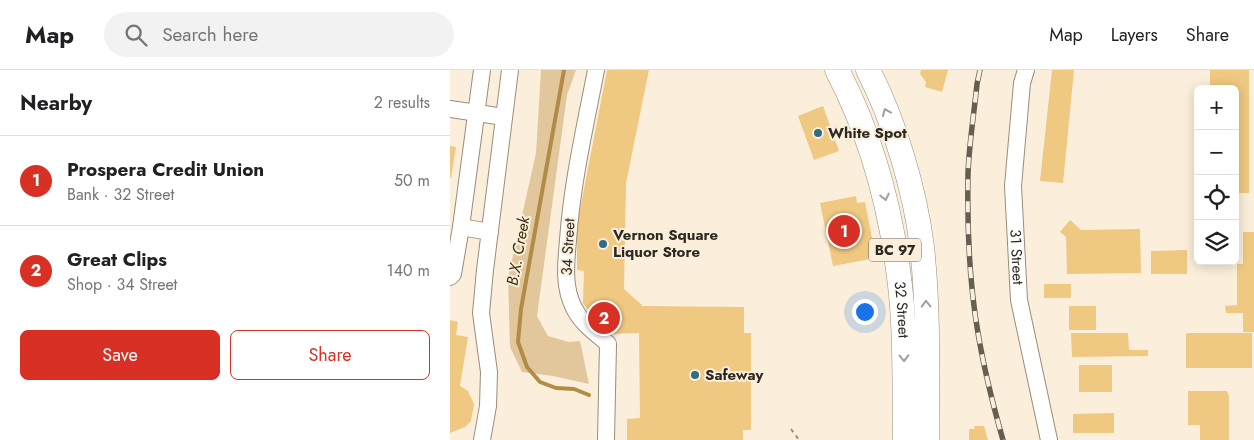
<!DOCTYPE html>
<meta charset="utf-8">
<style>
:root{--surface:#fff;--page:#f2f2f2;--text:#202124;--muted:#757577;--line:#e0e0e0;--accent:#d93025}
body{margin:0;font-family:Jost,sans-serif;background:var(--page);color:var(--text)}
.controls{position:absolute;right:15px;top:15px;display:grid;overflow:hidden;border-radius:8px;box-shadow:0 2px 12px #0003}
.controls button{width:45px;height:45px;display:grid;place-items:center;padding:0;border:0;border-bottom:1px solid var(--line);background:var(--surface);color:var(--text);font:25px sans-serif}
.you{position:absolute;left:414px;top:241px;width:18px;height:18px;margin:-12px;border:4px solid #fff;border-radius:50%;background:#1a73e8;box-shadow:0 0 0 8px #1a73e833}
.badge{display:grid;place-items:center;width:32px;height:32px;border-radius:50%;background:var(--accent);color:#fff;font-size:16px;font-weight:700}
.pin{position:absolute;translate:-50% -50%;border:2px solid #fff;box-shadow:0 1px 5px #0006}
.list{margin:0;padding:0;list-style:none}
h2{display:flex;justify-content:space-between;align-items:center;height:65px;margin:0;padding:0 20px;font-size:21px}
h2 small{font-size:16px;font-weight:400;color:var(--muted)}
.list li{display:grid;grid-template-columns:32px 1fr auto;gap:15px;align-items:center;box-sizing:border-box;height:90px;padding:0 20px;border-top:1px solid var(--line)}
.list b{display:block;font-size:19px;white-space:nowrap}
.list p{margin:0;font-size:16px;white-space:nowrap;color:var(--muted)}
.list em{font-size:16px;font-style:normal;color:var(--muted)}
.actions{display:flex;gap:10px;padding:15px 20px}
.actions a{flex:1;padding:11px 0;border:1px solid var(--accent);border-radius:8px;text-align:center;font-size:18px;color:var(--accent)}
.actions .main{background:var(--accent);color:#fff}
.icon{flex:none;width:28px;height:28px;fill:none;stroke:currentColor;stroke-width:2;stroke-linecap:round;stroke-linejoin:round}
.map{position:relative;flex:none;width:804px;height:370px;overflow:hidden}
header{display:flex;align-items:center;gap:30px;box-sizing:border-box;height:70px;padding:0 25px;background:var(--surface);border-bottom:1px solid var(--line)}
header strong{font-size:24px}
nav{display:flex;gap:28px;margin-inline-start:auto;font-size:18px}
.search{width:350px;height:45px;background:var(--page);display:flex;align-items:center;gap:12px;box-sizing:border-box;padding:0 18px;border-radius:28px;color:var(--muted);font-size:19px}
main{display:flex}
aside{flex:1;background:var(--surface)}
.map>svg:first-child{display:block}
.green{fill:#e1c79b}
.lines{fill:none;stroke-linecap:round;stroke-linejoin:round}
.stream{stroke:#b18c46;stroke-width:4}
.building{fill:#efc881}
.minor-casing{stroke:#988d7a;stroke-width:18}
.highway-casing{stroke:#988d7a;stroke-width:25}
.path{stroke:#968e80;stroke-width:2;stroke-dasharray:4 4;stroke-linecap:butt}
.minor{stroke:#fff;stroke-width:16}
.highway{stroke:#fff;stroke-width:24}
.rail-casing{stroke:#645e53;stroke-width:5.5}
.rail{stroke:#fbefdb;stroke-width:4;stroke-dasharray:11;stroke-linecap:butt}
.oneway{stroke:#a09f9b}
.poi-dot{fill:#336a85;stroke:#fbefdb;stroke-width:2}
.labels{text-anchor:middle;dominant-baseline:central;stroke-width:4;stroke-linejoin:round;paint-order:stroke}
.shield{fill:#fbefdb;stroke:#6b6459;stroke-width:1}
.shield-label{font-size:14px;font-weight:bold;fill:#2d2921}
.poi-label{font-size:15px;font-weight:bold;fill:#2d2921;stroke:#fbefdb;text-anchor:start}
.street-label{font-size:15px;fill:#2d2921;stroke:#fbefdb}
.water-label{font-size:16px;font-style:italic;fill:#3c2c0c;stroke:#fbefdb}
</style>
<header>
<strong>Map</strong>
<div class="search"><svg class="icon" aria-label="search" viewBox="0 0 24 24"><circle cx="10" cy="10" r="6"/><path d="M15 15l6 6"/></svg>Search here</div>
<nav><a>Map</a><a>Layers</a><a>Share</a></nav>
</header>
<main>
<aside>
<h2>Nearby<small>2 results</small></h2>
<ul class="list">
<li><span class="badge">1</span><div><b>Prospera Credit Union</b><p>Bank · 32 Street</p></div><em>50 m</em></li>
<li><span class="badge">2</span><div><b>Great Clips</b><p>Shop · 34 Street</p></div><em>140 m</em></li>
</ul>
<div class="actions"><a class="main">Save</a><a>Share</a></div>
</aside>
<div class="map">
<svg width="804" height="370" viewBox="0 0 804 370">
<rect width="100%" height="100%" fill="#fbefdb"/>
<polygon class="green" points="91,0 126,0 117,25 87,246 98,266 119,272 130,271 139,314 103,306 72,302 60,277 58,208 86,83"/>
<g class="lines">
<polyline class="stream" points="114,0 71,239 68,272 77,297 90,312 106,318 124,319 139,325"/>
</g>
<g class="building">
<polygon points="157,0 199,0 176,113 174,219 193,236 294,237 294,263 301,263 301,360 293,360 293,370 177,370 177,349 190,348 189,263 162,264 133,234 134,201 127,200 127,155"/>
<polygon points="471,0 498,0 492,22 475,17 476,12 470,4"/>
<polygon points="602,0 624,0 613,113 590,111"/>
<polygon points="760,0 799,0 799,123 785,123 785,19 760,19"/>
<polygon points="373,36 389,81 364,90 348,46"/>
<polygon points="0,76 6,77 1,108 0,107"/>
<polygon points="406,126 407,133 415,132 426,188 383,196 370,133"/>
<polygon points="620,150 631,160 690,159 691,203 617,204 616,167 610,162"/>
<polygon points="793,162 804,162 804,262 793,262 793,243 776,243 775,236 787,235 787,194 793,194"/>
<polygon points="737,180 737,204 701,204 701,181"/>
<rect x="594" y="214" width="27" height="14"/>
<rect x="619" y="236" width="27" height="24"/>
<polygon points="0,250 8,252 6,265 18,267 10,316 18,321 24,334 21,351 15,357 0,363"/>
<polygon points="621,263 678,263 679,280 698,280 698,286 622,287"/>
<rect x="736" y="263" width="66" height="35"/>
<rect x="629" y="295" width="33" height="27"/>
<polygon points="738,321 777,321 779,326 779,370 750,370 750,355 738,355"/>
<polygon points="664,343 664,363 623,363 623,344"/>
<polygon points="525,356 534,356 538,370 519,370 519,359 524,359"/>
</g>
<g class="lines">
<defs>
<g id="minor">
<polyline points="32,0 11,157 40,162"/>
<path d="M146,0C135,57 122,113 118,170C116,193 113,217 124,238C131,253 146,263 158,274L156,370"/>
<path id="s1" d="M576,0L572,13L563,116L569,230L599,370"/>
<polyline points="0,39 54,47"/>
<polyline points="0,207 3,204 11,157"/>
<polyline points="32,370 38,336 39,302 31,243 35,200 60,0"/>
</g>
<g id="highway">
<path id="s2" d="M387,0C421,65 440,134 449,207C456,260 454,316 455,370"/>
<path d="M418,0C444,50 465,120 472,177C479,241 477,306 477,370"/>
</g>
</defs>
<use href="#minor" class="minor-casing"/>
<use href="#highway" class="highway-casing"/>
<polyline class="path" points="341,359 349,370"/>
<use href="#minor" class="minor"/>
<use href="#highway" class="highway"/>
<defs>
<path id="rail" d="M530,0L527,14C524,44 519,74 518,104C517,157 519,211 528,263C534,299 543,335 553,370"/>
</defs>
<use href="#rail" class="rail-casing"/>
<use href="#rail" class="rail"/>
</g>
<defs><path id="oneway-chevron" d="M-2-3.5L2.5 0L-2 3.5" fill="none" stroke-width="1.6" stroke-linecap="round" stroke-linejoin="round" transform="scale(1.25)"/></defs>
<g class="oneway">
<use href="#oneway-chevron" transform="translate(436 42) rotate(-112)"/>
<use href="#oneway-chevron" transform="translate(435 127) rotate(77)"/>
<use href="#oneway-chevron" transform="translate(476 234) rotate(-92)"/>
<use href="#oneway-chevron" transform="translate(454 288) rotate(89)"/>
</g>
<g class="poi-dot">
<circle cx="368" cy="63" r="5"/>
<circle cx="153" cy="174" r="5"/>
<circle cx="245" cy="305" r="5"/>
</g>
<g class="labels">
<rect class="shield" x="419" y="168.5" width="52" height="23" rx="4"/>
<g class="shield-label">
<text x="445" y="180">BC 97</text>
</g>
<g class="poi-label">
<text x="378" y="63">White Spot</text>
<text x="163" y="165">Vernon Square<tspan x="163" dy="17">Liquor Store</tspan></text>
<text x="255" y="305">Safeway</text>
</g>
<g class="street-label">
<text transform="translate(118 177) rotate(-87)">34 Street</text>
<text stroke="none"><textPath href="#s1" startOffset="188">31 Street</textPath></text>
<text stroke="none"><textPath href="#s2" startOffset="250">32 Street</textPath></text>
</g>
<g class="water-label">
<text transform="translate(68 181) rotate(-80)">B.X. Creek</text>
</g>
</g>
</svg>
<div class="controls">
<button>+</button>
<button>−</button>
<button><svg class="icon" aria-label="locate" viewBox="0 0 24 24"><circle cx="12" cy="12" r="6"/><path d="M12 2v4M12 18v4M2 12h4M18 12h4"/></svg></button>
<button><svg class="icon" aria-label="layers" viewBox="0 0 24 24"><path d="M12 4l9 5-9 5-9-5zM3 14l9 5 9-5"/></svg></button>
</div>
<div class="you"></div>
<div class="pin badge" style="left:394px;top:161px">1</div>
<div class="pin badge" style="left:154px;top:248px">2</div>
</div>
</main>
